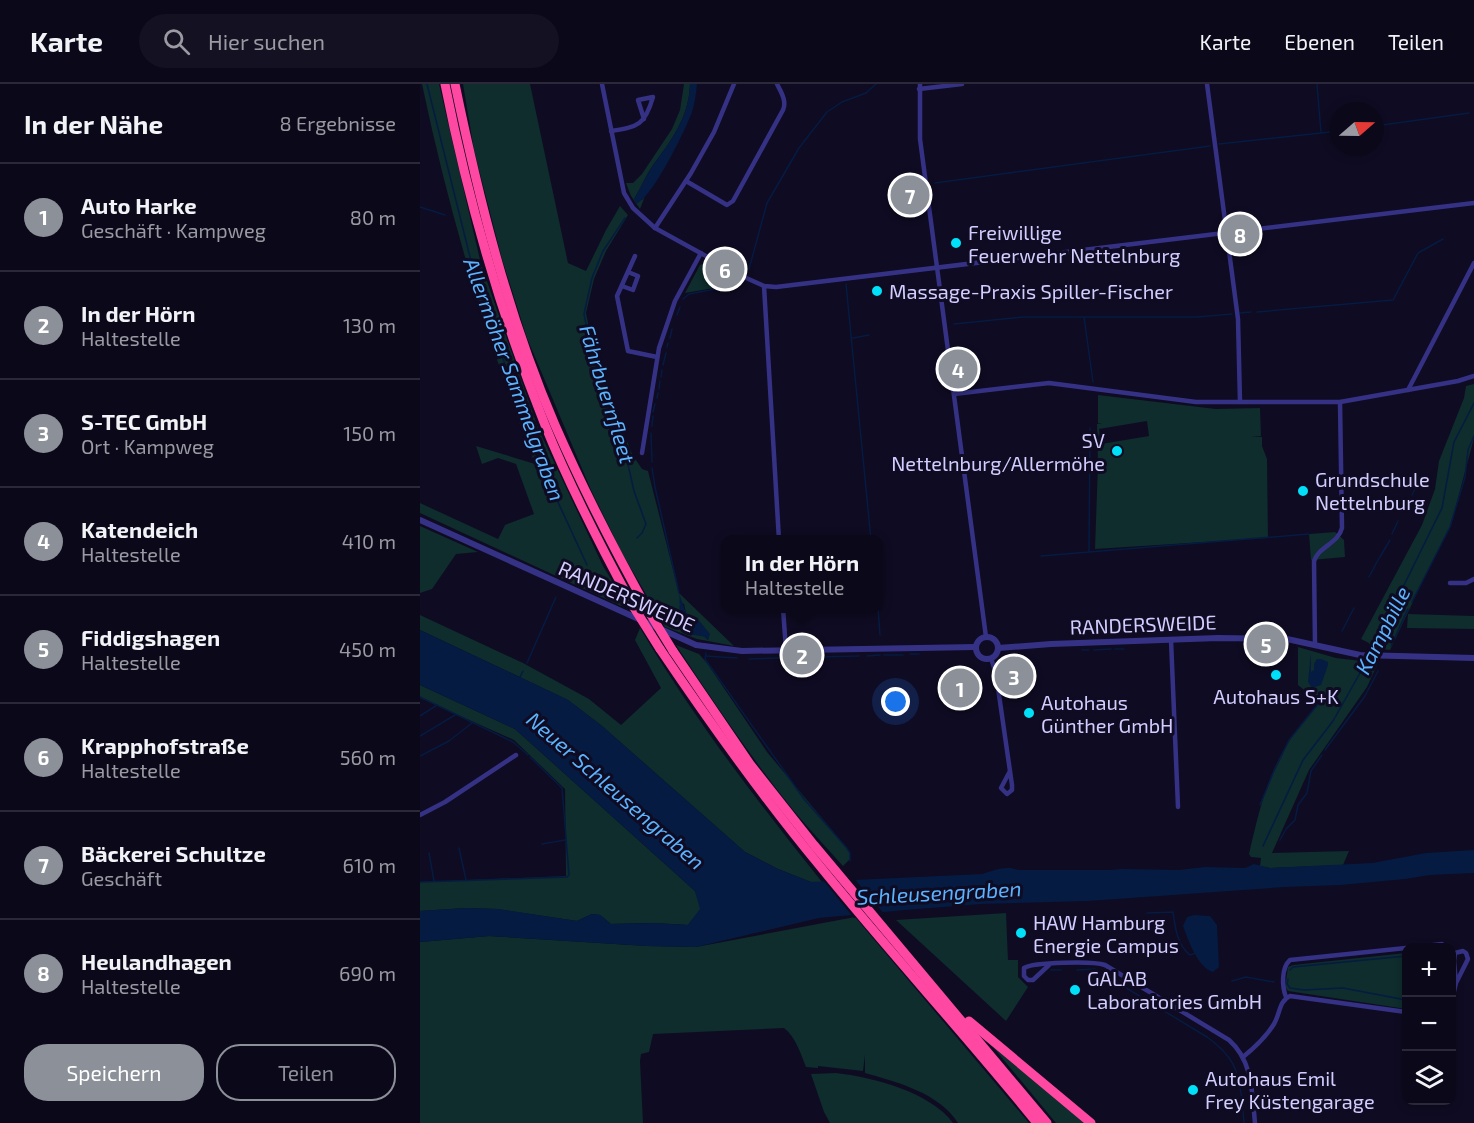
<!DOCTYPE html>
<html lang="de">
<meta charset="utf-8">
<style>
:root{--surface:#0b081a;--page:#141123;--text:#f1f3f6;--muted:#9a9aa2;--line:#2b2939;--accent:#8c9099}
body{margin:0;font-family:"Exo 2",sans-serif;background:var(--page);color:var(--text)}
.controls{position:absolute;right:18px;bottom:18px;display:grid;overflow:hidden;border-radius:12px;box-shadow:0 3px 9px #0003}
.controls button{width:54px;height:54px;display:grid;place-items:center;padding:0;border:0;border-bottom:2px solid var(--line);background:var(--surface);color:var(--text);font:30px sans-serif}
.compass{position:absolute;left:910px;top:18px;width:54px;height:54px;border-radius:50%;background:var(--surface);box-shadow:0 3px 9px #0003;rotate:70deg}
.you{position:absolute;left:476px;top:618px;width:21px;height:21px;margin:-15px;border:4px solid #fff;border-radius:50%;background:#1a73e8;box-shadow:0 0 0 9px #1a73e833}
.badge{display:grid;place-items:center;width:39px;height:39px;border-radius:50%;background:var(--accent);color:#fff;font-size:20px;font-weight:700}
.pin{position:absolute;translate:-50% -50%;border:3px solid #fff;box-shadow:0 2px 6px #0006}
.popup{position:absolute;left:301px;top:451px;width:162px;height:78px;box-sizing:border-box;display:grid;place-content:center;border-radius:12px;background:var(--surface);filter:drop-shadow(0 2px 4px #0005);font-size:20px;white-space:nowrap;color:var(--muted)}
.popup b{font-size:22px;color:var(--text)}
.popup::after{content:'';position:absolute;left:50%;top:100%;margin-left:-12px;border:12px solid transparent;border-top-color:var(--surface)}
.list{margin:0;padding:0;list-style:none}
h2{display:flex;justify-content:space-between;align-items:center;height:78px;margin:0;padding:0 24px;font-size:26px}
h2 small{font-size:20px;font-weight:400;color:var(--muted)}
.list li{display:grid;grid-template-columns:39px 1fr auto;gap:18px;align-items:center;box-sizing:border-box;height:108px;padding:0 24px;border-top:2px solid var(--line)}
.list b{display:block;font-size:22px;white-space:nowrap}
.list p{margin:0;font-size:20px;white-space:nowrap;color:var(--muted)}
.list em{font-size:20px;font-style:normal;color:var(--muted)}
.actions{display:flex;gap:12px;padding:18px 24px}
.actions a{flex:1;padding:14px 0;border:2px solid var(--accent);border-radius:24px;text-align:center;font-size:21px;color:var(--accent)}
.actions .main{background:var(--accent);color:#fff}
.icon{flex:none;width:33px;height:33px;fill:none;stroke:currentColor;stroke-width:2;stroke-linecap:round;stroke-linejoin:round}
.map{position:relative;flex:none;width:1054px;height:1039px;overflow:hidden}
header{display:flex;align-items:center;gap:36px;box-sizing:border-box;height:84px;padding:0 30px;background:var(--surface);border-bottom:2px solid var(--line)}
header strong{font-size:28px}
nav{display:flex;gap:33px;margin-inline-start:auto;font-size:21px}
.search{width:420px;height:54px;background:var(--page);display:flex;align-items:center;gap:15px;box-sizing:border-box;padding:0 21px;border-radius:33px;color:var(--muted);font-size:22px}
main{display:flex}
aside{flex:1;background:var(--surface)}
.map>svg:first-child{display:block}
.green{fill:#0e2d2c;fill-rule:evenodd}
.water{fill:#051b42}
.pier{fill:#0f0b22}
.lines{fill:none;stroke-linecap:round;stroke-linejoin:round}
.stream{stroke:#051b42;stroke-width:1.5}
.minor{stroke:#353286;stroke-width:4.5}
.tertiary{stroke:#353286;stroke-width:6}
.motorway{stroke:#ff48a1;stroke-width:9}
.motorway-bridge{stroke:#ff48a1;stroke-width:9}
.poi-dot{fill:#00e0f8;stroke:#0f0b22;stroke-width:2}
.labels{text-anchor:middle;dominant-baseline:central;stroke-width:6;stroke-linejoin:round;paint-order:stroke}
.poi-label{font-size:20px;fill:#d2cdff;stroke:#0f0b22;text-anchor:start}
.street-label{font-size:20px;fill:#d2cdff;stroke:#0f0b22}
.water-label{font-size:21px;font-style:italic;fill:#5bb4ff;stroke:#0f0b22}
</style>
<header>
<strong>Karte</strong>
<div class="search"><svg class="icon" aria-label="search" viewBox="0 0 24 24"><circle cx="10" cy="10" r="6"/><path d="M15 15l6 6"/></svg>Hier suchen</div>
<nav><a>Karte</a><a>Ebenen</a><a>Teilen</a></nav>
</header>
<main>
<aside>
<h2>In der Nähe<small>8 Ergebnisse</small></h2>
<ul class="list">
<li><span class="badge">1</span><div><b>Auto Harke</b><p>Geschäft · Kampweg</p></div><em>80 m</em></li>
<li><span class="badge">2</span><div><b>In der Hörn</b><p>Haltestelle</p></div><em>130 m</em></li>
<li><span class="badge">3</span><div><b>S-TEC GmbH</b><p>Ort · Kampweg</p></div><em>150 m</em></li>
<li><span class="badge">4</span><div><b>Katendeich</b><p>Haltestelle</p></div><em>410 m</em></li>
<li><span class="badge">5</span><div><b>Fiddigshagen</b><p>Haltestelle</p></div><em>450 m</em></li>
<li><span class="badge">6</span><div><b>Krapphofstraße</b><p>Haltestelle</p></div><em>560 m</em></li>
<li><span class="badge">7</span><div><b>Bäckerei Schultze</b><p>Geschäft</p></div><em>610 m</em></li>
<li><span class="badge">8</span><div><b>Heulandhagen</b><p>Haltestelle</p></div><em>690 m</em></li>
</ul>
<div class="actions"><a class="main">Speichern</a><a>Teilen</a></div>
</aside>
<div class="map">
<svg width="1054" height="1039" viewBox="0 0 1054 1039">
<rect width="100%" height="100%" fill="#0f0b22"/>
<g class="green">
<path d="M2,0H19L61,180L118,344L183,482L208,523L201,522L0,429V419L78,455L85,441L114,430L96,380L78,374L62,380L56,362L115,380C67,257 29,129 2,0Z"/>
<path d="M43,0H110L148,179L166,187L186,146L200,122L208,131L186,167L174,195L166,229L175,273L212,370L222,385L228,387L259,509L314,562L277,555L245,543L202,469L171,406L107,254L82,175L54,66ZM260,518L264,520L266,529L280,538L289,550L288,556L284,552L269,550L260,531Z"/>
<path d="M264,0H270C269,33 252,56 233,81C226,91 221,104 214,115L222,116L225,112L220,125L211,112L206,99H213L222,90L252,45L260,26Z"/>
<polygon points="289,177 323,196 317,200 265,209 280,181"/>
<polygon points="1054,300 1054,354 1030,444 1010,482 970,566 951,564 949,559 941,555 1002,441 1015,405 1019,377 1044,314 1046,302"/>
<path d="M678,311L796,325L840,324L841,352H831L842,353V362L847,375L848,454L675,465L678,380L677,340L682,339H678ZM727,337L729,352L681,360L679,345Z"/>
<polygon points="0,442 58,468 36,470 12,505 0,509"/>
<polygon points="915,448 924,456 925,473 891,476 889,450"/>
<polygon points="988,530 1054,532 1054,545 987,544"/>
<path d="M0,531L103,579L169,615L201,641L241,604L215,556L220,544C273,633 337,717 402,798H391L358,785L325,768L182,642L148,616L0,546Z"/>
<path d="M256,561L279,570L287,579L347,668L426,763L430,769V775L423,782C406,763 389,745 374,727C331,674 293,617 256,561Z"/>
<path d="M878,563L916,574L958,579L947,603L889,686L852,769L929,767L923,781L850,784L840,782L841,774L831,773L829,770C838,731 847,690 870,656C878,642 889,631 899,618L878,601Z"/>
<polygon points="0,601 95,645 275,807 281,825 268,841 233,839 191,840 180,831 172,830 157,837 77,825 46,824 0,827 0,798 146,792 145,705 94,656 0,614"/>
<polygon points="586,829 588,876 598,876 598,893 608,903 586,937 476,836"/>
<path d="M435,833L609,1039H538C519,1009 477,998 445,989V971L443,987L398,982V984L386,983C381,971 376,953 364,944L233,950L229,968L221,970L220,977L223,1039H0V858L69,852L227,862L276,863Z"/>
<polygon points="986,869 986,925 868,907 865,903 868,883 873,881"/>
<polygon points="573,963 665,1039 636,1039"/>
<path d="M416,989C453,993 510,1008 533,1039H410L404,1028L391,990Z"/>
</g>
<g class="water">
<path d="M270,0H277C276,9 275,19 272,28C265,47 233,113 216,120L214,115C221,104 226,92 233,81C252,56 269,33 270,0Z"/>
<path d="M259,509L266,529L280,538L290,550L288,556C282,550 277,552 270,550C256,547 261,520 259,509Z"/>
<path d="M0,546L148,616L182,642L325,768L358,785L391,798L562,790C574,786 587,781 598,786H690L701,785L759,786L785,783L825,784L834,780L850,784L952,779L1006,769L1054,766V789L1010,791L985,795L921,801L865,803L668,817L561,820L485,826L399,834L276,863L227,862L69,852L0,858V827L46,824L78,825L157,837L172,830L180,831L191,840L233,839L268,841L280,825L275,807L95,645L0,601Z"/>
<polygon points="891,569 891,588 894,586 894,580 897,575 901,575 908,578 908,581 901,601 892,604 888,598"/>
<path d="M774,831L790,832L797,841L799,883L793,888C778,884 768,856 763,842L767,833Z"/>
</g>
<polygon class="pier" points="433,793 465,831 434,834 402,795"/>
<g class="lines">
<g class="stream">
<polyline points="7,0 57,201 119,377 167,481"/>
<polyline points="897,0 901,49 919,47"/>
<polyline points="955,42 1049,29"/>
<polyline points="799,60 901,49"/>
<polyline points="515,99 790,62"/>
<polyline points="0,123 25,131"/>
<polyline points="205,134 183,167 172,194 164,230 173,274 201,349 214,407 226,440 222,449 217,454"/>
<polyline points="329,185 347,119 379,64 407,28 422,18 446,9 456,0"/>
<polyline points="426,200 451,456"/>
<polyline points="263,215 269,210 322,200"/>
<polyline points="837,228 973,216 998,169 1023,155"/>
<polyline points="820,229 831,228"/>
<polyline points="257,231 260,223"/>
<polyline points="664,233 673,298"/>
<polyline points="534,240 603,233 777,233 812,230"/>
<polyline points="250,254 252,245"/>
<polyline points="433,254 449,251"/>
<polyline points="247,263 248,259"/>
<polyline points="243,281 246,269"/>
<polyline points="241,293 242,286"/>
<polyline points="239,305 240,297"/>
<polyline points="237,314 238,309"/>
<polyline points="233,328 235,320"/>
<polyline points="232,342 233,332"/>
<polyline points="231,349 232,378"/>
<polyline points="232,384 235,403 259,509"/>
<polyline points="992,411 1000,395"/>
<polyline points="972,450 978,437"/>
<polyline points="669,468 889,450"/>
<polyline points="621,472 669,468 670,344"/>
<polyline points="960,473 970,456"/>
<polyline points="949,493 959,474"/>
<polyline points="992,518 1030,443 1045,393 1048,366 1054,352"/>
<polyline points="458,524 460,551"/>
<polyline points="922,547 934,524"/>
<polyline points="971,562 988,525"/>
<polyline points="695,565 704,565"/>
<polyline points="662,566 669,566"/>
<polyline points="674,566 691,565"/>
<polyline points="951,568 1022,424 1034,358 1054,319"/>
<polyline points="286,569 285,575 384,715 426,763 430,769 430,777"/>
<polyline points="490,570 499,570"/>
<polyline points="464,571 483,571"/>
<polyline points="286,572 317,574"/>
<polyline points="447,572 460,571"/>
<polyline points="398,573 439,572"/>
<polyline points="329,575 388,573"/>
<polyline points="107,579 136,513"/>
<polyline points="100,593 103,587"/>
<polyline points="0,613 93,658 108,671"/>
<polyline points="0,632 17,621"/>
<polyline points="0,652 35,631"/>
<polyline points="905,666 945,612 958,587"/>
<polyline points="0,672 29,657 52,639"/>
<polyline points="840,721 853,689 869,656 911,604"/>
<polyline points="860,756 866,745 875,736 878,721 887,709 891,687 902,671"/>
<polyline points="122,760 145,756"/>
<polyline points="843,762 883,676 913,637 949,573"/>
<polyline points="39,764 46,796"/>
<polyline points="9,769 14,797"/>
<polyline points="0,798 147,793 149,791 142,704 110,673"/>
<path d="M727,829L753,828C755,843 757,861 770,871L776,869"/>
<polyline points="631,886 641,886"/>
<path d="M657,886L675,885L787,953C813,972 818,984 822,1016"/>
<polyline points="870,886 873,883 986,872"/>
<polyline points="868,895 867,900 870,904 884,906 923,904 986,916"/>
<polyline points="812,897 826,893 854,898"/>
<polyline points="823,1027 824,1039"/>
</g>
<g class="minor">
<polyline points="182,0 204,109 213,124 235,144 324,193 344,202 356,203 1054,119"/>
<polyline points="500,0 500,55 566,553"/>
<polyline points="787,0 818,235 820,318"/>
<polyline points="499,5 542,0"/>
<path d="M191,47C218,43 225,41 233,13L218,16L224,35"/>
<path d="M266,97L307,121L313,117L363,26C367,17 361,8 357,0"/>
<polyline points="235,144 271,89 294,48 314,0"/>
<polyline points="215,172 197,212 208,267 237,273"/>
<polyline points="202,202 213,206 218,192 208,188"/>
<polyline points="344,202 359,456"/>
<polyline points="988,306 1054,179"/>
<polyline points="534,310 629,299 776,318 920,318 1038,297 1054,292"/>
<polyline points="222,369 239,264 255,217 281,169"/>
<polyline points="1030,499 1046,499 1054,495"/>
<polyline points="363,524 366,566"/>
<polyline points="751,556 758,723"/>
<path d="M895,560L894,477C899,462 918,460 922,444L920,318"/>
<polyline points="571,574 576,590 592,701 592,706 587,710 581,704 590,687"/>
<polyline points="0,731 25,718 96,671"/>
<polyline points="989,864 1022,860 1028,864"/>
<path d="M630,880L613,896H608L604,892V884C614,878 673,877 685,881L809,956C833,977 832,1009 835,1039"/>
<path d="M866,913C862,903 861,884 870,876L986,864"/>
<polyline points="1032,916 1036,899 1048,875 1046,869 1043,867 1035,869 1034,877 1036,899"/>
<path d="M823,973C834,964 846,953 854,940C860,930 859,917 870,912L986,928"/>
</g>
<g class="tertiary">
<polyline points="0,436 276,561 322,567 556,563"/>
<circle cx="567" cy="564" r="11"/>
<polyline points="578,564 631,560 798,554 867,555 940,571 1054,574"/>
</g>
<g class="motorway">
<path d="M25,0C48,116 81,231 125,341C150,403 181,463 213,522"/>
<path d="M35,0C59,116 88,232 135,341C163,405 195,467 229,528"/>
<path d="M240,565C290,639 342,712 399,781C470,869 546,951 617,1039"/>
<polyline points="253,567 330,680 394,761 627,1039"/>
<polyline points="549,937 671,1039"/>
</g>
<g class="motorway-bridge">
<polyline points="213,522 240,565"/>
<polyline points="229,528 253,567"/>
</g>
</g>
<g class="poi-dot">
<circle cx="536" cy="159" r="6"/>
<circle cx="457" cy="207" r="6"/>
<circle cx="697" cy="367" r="6"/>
<circle cx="883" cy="407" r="6"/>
<circle cx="856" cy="591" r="6"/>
<circle cx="609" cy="629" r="6"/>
<circle cx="601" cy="849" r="6"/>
<circle cx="655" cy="906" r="6"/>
<circle cx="773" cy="1006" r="6"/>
</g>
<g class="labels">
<g class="poi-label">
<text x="548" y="148">Freiwillige<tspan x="548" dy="23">Feuerwehr Nettelnburg</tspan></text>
<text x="469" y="207">Massage-Praxis Spiller-Fischer</text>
<text x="685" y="356" text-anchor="end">SV<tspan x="685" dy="23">Nettelnburg/Allermöhe</tspan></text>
<text x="895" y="395">Grundschule<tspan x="895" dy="23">Nettelnburg</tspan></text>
<text x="856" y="612" text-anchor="middle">Autohaus S+K</text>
<text x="621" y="618">Autohaus<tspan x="621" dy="23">Günther GmbH</tspan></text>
<text x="613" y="838">HAW Hamburg<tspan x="613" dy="23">Energie Campus</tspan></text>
<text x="667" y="894">GALAB<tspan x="667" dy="23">Laboratories GmbH</tspan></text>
<text x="785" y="994">Autohaus Emil<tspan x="785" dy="23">Frey Küstengarage</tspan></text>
</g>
<g class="street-label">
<text transform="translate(207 512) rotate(24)">RANDERSWEIDE</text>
<text transform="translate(723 540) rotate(-2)">RANDERSWEIDE</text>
</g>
<g class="water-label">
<text transform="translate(95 295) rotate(70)">Allermöher Sammelgraben</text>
<text transform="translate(188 310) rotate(73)">Fährbuernfleet</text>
<text transform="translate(962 546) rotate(-63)">Kampbille</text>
<text transform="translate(196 706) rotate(41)">Neuer Schleusengraben</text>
<text transform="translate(519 808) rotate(-3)">Schleusengraben</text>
</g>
</g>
</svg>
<div class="controls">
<button>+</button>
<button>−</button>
<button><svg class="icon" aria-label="layers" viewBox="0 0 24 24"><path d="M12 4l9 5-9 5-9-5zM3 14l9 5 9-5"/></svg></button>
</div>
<svg class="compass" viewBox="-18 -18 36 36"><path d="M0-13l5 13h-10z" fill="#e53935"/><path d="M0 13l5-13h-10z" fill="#9a9aa2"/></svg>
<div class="you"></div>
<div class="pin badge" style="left:540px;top:604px">1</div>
<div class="pin badge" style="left:382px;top:571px">2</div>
<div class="popup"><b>In der Hörn</b>Haltestelle</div>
<div class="pin badge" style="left:594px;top:592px">3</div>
<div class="pin badge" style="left:538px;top:285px">4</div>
<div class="pin badge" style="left:846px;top:560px">5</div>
<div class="pin badge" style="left:305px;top:185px">6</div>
<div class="pin badge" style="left:490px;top:111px">7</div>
<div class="pin badge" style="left:820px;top:150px">8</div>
</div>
</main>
